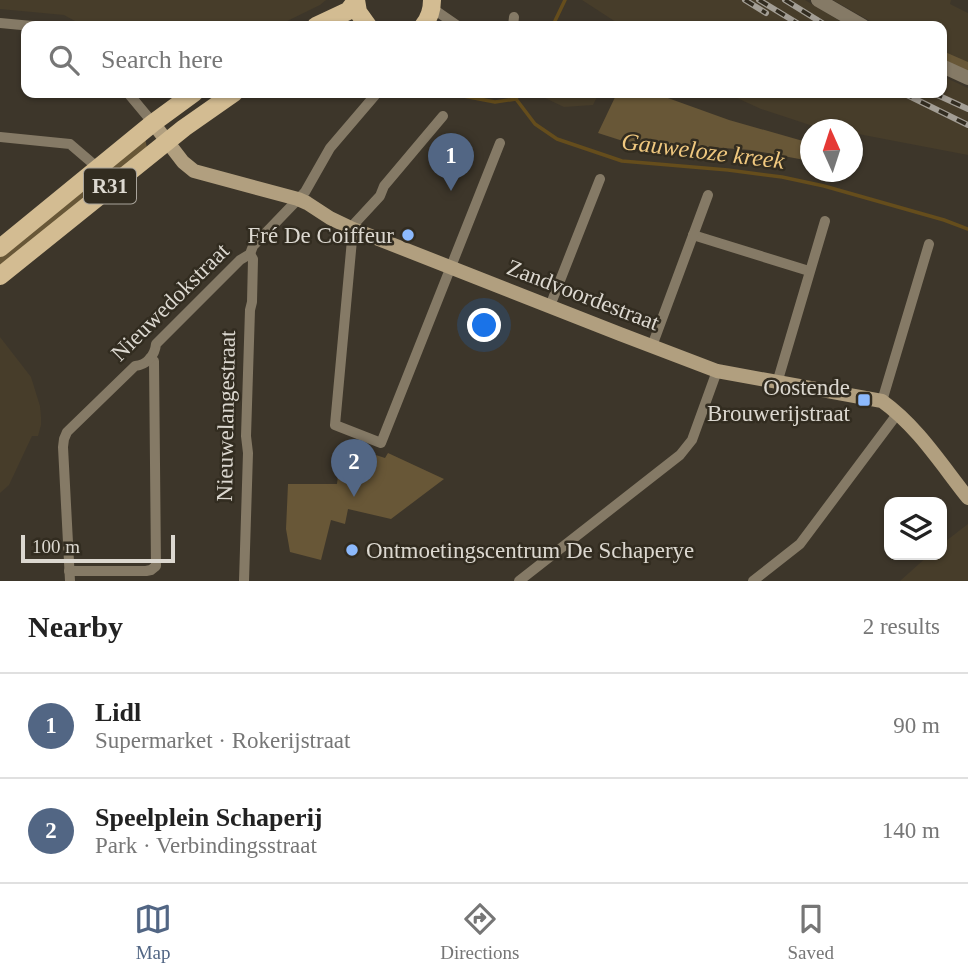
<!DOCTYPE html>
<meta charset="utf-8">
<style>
:root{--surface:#fff;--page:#f2f2f2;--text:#222;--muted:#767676;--line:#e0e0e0;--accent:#526684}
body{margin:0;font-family:Georgia,serif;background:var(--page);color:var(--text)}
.controls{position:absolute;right:21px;bottom:21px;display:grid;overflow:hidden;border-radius:14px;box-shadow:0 2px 5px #0004}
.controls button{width:63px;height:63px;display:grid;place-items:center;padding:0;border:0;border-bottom:2px solid var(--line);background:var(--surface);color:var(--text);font:35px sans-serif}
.compass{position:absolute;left:800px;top:119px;width:63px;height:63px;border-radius:50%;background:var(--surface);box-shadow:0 2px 5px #0004;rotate:357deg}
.scale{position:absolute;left:21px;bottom:18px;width:154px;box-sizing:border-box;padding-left:7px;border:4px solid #dcd8d0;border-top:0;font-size:19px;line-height:24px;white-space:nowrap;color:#dcd8d0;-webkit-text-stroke:5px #322c20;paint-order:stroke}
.you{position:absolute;left:485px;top:326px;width:24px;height:24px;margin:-18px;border:5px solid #fff;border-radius:50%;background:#1a73e8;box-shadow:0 0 0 10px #1a73e833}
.badge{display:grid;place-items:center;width:46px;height:46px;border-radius:50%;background:var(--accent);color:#fff;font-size:23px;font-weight:700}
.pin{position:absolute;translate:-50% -58px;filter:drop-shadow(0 2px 4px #0008)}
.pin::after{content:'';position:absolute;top:37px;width:24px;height:21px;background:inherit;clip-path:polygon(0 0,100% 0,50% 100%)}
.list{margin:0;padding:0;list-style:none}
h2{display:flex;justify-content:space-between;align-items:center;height:91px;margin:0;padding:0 28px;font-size:30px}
h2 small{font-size:23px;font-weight:400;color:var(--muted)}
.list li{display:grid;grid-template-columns:46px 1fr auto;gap:21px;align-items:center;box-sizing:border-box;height:105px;padding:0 28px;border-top:2px solid var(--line)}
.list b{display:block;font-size:26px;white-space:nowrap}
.list p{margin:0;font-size:23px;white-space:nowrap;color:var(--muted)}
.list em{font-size:23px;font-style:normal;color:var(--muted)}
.icon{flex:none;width:38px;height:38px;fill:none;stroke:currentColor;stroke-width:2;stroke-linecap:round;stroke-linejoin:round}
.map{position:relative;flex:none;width:968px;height:581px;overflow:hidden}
.search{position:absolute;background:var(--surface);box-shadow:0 2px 5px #0004;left:21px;right:21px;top:21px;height:77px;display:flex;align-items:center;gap:18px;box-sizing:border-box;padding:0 24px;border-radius:14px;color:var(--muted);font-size:26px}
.sheet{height:301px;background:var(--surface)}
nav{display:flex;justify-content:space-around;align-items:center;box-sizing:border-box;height:98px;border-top:2px solid var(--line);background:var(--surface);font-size:19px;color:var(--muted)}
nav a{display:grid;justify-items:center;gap:4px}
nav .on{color:var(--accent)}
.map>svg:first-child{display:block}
.built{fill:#473d2a}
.green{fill:#685737}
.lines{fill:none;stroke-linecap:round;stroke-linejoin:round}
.stream{stroke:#654d1c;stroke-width:3.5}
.minor{stroke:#857a66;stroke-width:10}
.tertiary{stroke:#857a66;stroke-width:14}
.secondary{stroke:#b19f7f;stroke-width:14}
.primary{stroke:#d3bc92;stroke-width:18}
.rail-casing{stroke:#a39e95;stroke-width:6}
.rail{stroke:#322c20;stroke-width:3.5;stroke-dasharray:10;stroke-linecap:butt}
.poi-dot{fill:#8cb9fc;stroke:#322c20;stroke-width:2.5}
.labels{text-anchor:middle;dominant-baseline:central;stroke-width:5;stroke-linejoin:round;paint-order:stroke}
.shield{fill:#322c20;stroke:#a9a49b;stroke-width:2}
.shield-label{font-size:21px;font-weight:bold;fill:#dcd8d0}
.poi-label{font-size:23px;fill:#dcd8d0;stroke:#322c20;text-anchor:end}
.street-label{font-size:23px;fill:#dcd8d0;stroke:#322c20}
.water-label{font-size:24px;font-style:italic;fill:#f0c87f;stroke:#322c20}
</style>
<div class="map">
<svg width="968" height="581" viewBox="0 0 968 581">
<rect width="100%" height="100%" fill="#3d362a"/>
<g class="built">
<polygon points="0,0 326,0 320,5 277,26 84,26 64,15 0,9"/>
<polygon points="582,0 805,0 848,26 622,26"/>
<polygon points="833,0 951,0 950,4 968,13 968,71 942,59 942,26 879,26"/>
<polygon points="942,76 968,88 968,155 853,133 852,130 831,129 810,125 761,109 726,93 942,93"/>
<polygon points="542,93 599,93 593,105 564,107 543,97"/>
<polygon points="0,337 31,377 40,406 41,417 41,425 38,436 32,436 9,485 0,493"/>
<polygon points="968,524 968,581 900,581 929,555 942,555 942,544"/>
</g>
<g class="green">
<polygon points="945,52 968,62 968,71 942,59"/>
<polygon points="617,93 654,93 729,120 810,143 810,161 751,150 623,141 598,133"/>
<polygon points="145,138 147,148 0,268 0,256"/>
<polygon points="342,444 385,458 388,453 444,479 391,519 348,509 345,524 331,520 321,560 290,552 286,529 288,484 337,484"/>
</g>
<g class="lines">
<g class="stream">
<polyline points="554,23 565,0"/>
<polyline points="448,93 495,102 516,99 535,124 557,139 622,161 728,170 782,177 824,186 944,220 968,229"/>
<polyline points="516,99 519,93"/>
</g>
<g class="minor">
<polyline points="432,8 458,26"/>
<polyline points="0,23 32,26"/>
<polyline points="513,26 514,17"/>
<polyline points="128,93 153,123"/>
<polyline points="443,116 384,186 380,196 355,223 353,229 335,425 381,443 500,143"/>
<polyline points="0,137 70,144 98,168"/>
<polyline points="693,235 809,271"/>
<polyline points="550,306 600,179"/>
<polyline points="652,346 708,195"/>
<polyline points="777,383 825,221"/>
<polyline points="882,401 929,244"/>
<polyline points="69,571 146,571 151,570 156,566 154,361 150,358"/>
<path d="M70,581L63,447L64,439L67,432L135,366C147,365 155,355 156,344L240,260L250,254L253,246L305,192L330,148L377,93"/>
<polyline points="244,581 248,453 246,436 250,310 252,302 253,259 250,254"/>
<polyline points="519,581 680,455 692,440 717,371"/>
<polyline points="753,581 800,544 898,413"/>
</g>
<g class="tertiary">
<polyline points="818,0 863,26"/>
<polyline points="942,66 968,78"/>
</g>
<path class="secondary" d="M153,123L183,162L194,171L298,199L307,203L330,218L353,229L620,334L717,371L882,401C917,426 941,464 968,498"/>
<g class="primary">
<polyline points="356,0 358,12 368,26"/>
<polyline points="316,26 348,11 356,1"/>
<path d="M423,26C429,19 432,10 432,0"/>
<polyline points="0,248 153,123 194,93"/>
<polyline points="0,276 184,128 234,93"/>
</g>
<defs>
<g id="rail">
<polyline points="745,0 766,13"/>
<polyline points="759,0 802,26"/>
<polyline points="785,0 827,26"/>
<polyline points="903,93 968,125"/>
<polyline points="933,93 968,109"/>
</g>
</defs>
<use href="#rail" class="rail-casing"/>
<use href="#rail" class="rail"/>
</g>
<g class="poi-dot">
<circle cx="408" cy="235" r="7"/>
<rect x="857" y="393" width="14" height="14" rx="3.5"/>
<circle cx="352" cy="550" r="7"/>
</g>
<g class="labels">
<rect class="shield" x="84" y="168.5" width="52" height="35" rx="5"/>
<g class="shield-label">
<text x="110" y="186">R31</text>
</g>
<g class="poi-label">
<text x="394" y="235">Fré De Coiffeur</text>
<text x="850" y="387">Oostende<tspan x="850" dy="26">Brouwerijstraat</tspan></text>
<text x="366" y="550" text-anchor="start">Ontmoetingscentrum De Schaperye</text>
</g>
<g class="street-label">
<text transform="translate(583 295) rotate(21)">Zandvoordestraat</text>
<text transform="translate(170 302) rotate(-45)">Nieuwedokstraat</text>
<text transform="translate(226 416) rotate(-89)">Nieuwelangestraat</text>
</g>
<g class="water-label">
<text transform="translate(703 151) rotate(7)">Gauweloze kreek</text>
</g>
</g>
</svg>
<div class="controls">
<button><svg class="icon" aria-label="layers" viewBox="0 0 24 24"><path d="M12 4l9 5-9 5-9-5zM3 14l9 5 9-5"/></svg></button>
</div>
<svg class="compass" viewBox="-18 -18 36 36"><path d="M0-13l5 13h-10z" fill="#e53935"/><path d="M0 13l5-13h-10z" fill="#767676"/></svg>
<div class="scale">100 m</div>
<div class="you"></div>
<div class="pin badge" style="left:451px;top:191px">1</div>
<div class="pin badge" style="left:354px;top:497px">2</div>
<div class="search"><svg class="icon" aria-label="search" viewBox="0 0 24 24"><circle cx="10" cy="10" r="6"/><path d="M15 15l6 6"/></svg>Search here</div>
</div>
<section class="sheet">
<h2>Nearby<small>2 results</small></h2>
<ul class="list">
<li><span class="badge">1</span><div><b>Lidl</b><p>Supermarket · Rokerijstraat</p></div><em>90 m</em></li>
<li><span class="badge">2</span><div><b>Speelplein Schaperij</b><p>Park · Verbindingsstraat</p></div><em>140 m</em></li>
</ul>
</section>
<nav>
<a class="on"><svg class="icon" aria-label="map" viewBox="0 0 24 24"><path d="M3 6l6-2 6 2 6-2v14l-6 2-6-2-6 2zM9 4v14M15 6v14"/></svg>Map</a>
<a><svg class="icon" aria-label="directions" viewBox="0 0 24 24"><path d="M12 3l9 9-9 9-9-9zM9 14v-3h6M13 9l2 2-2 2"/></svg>Directions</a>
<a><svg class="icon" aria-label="saved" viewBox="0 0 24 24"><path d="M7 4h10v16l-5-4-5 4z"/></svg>Saved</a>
</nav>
